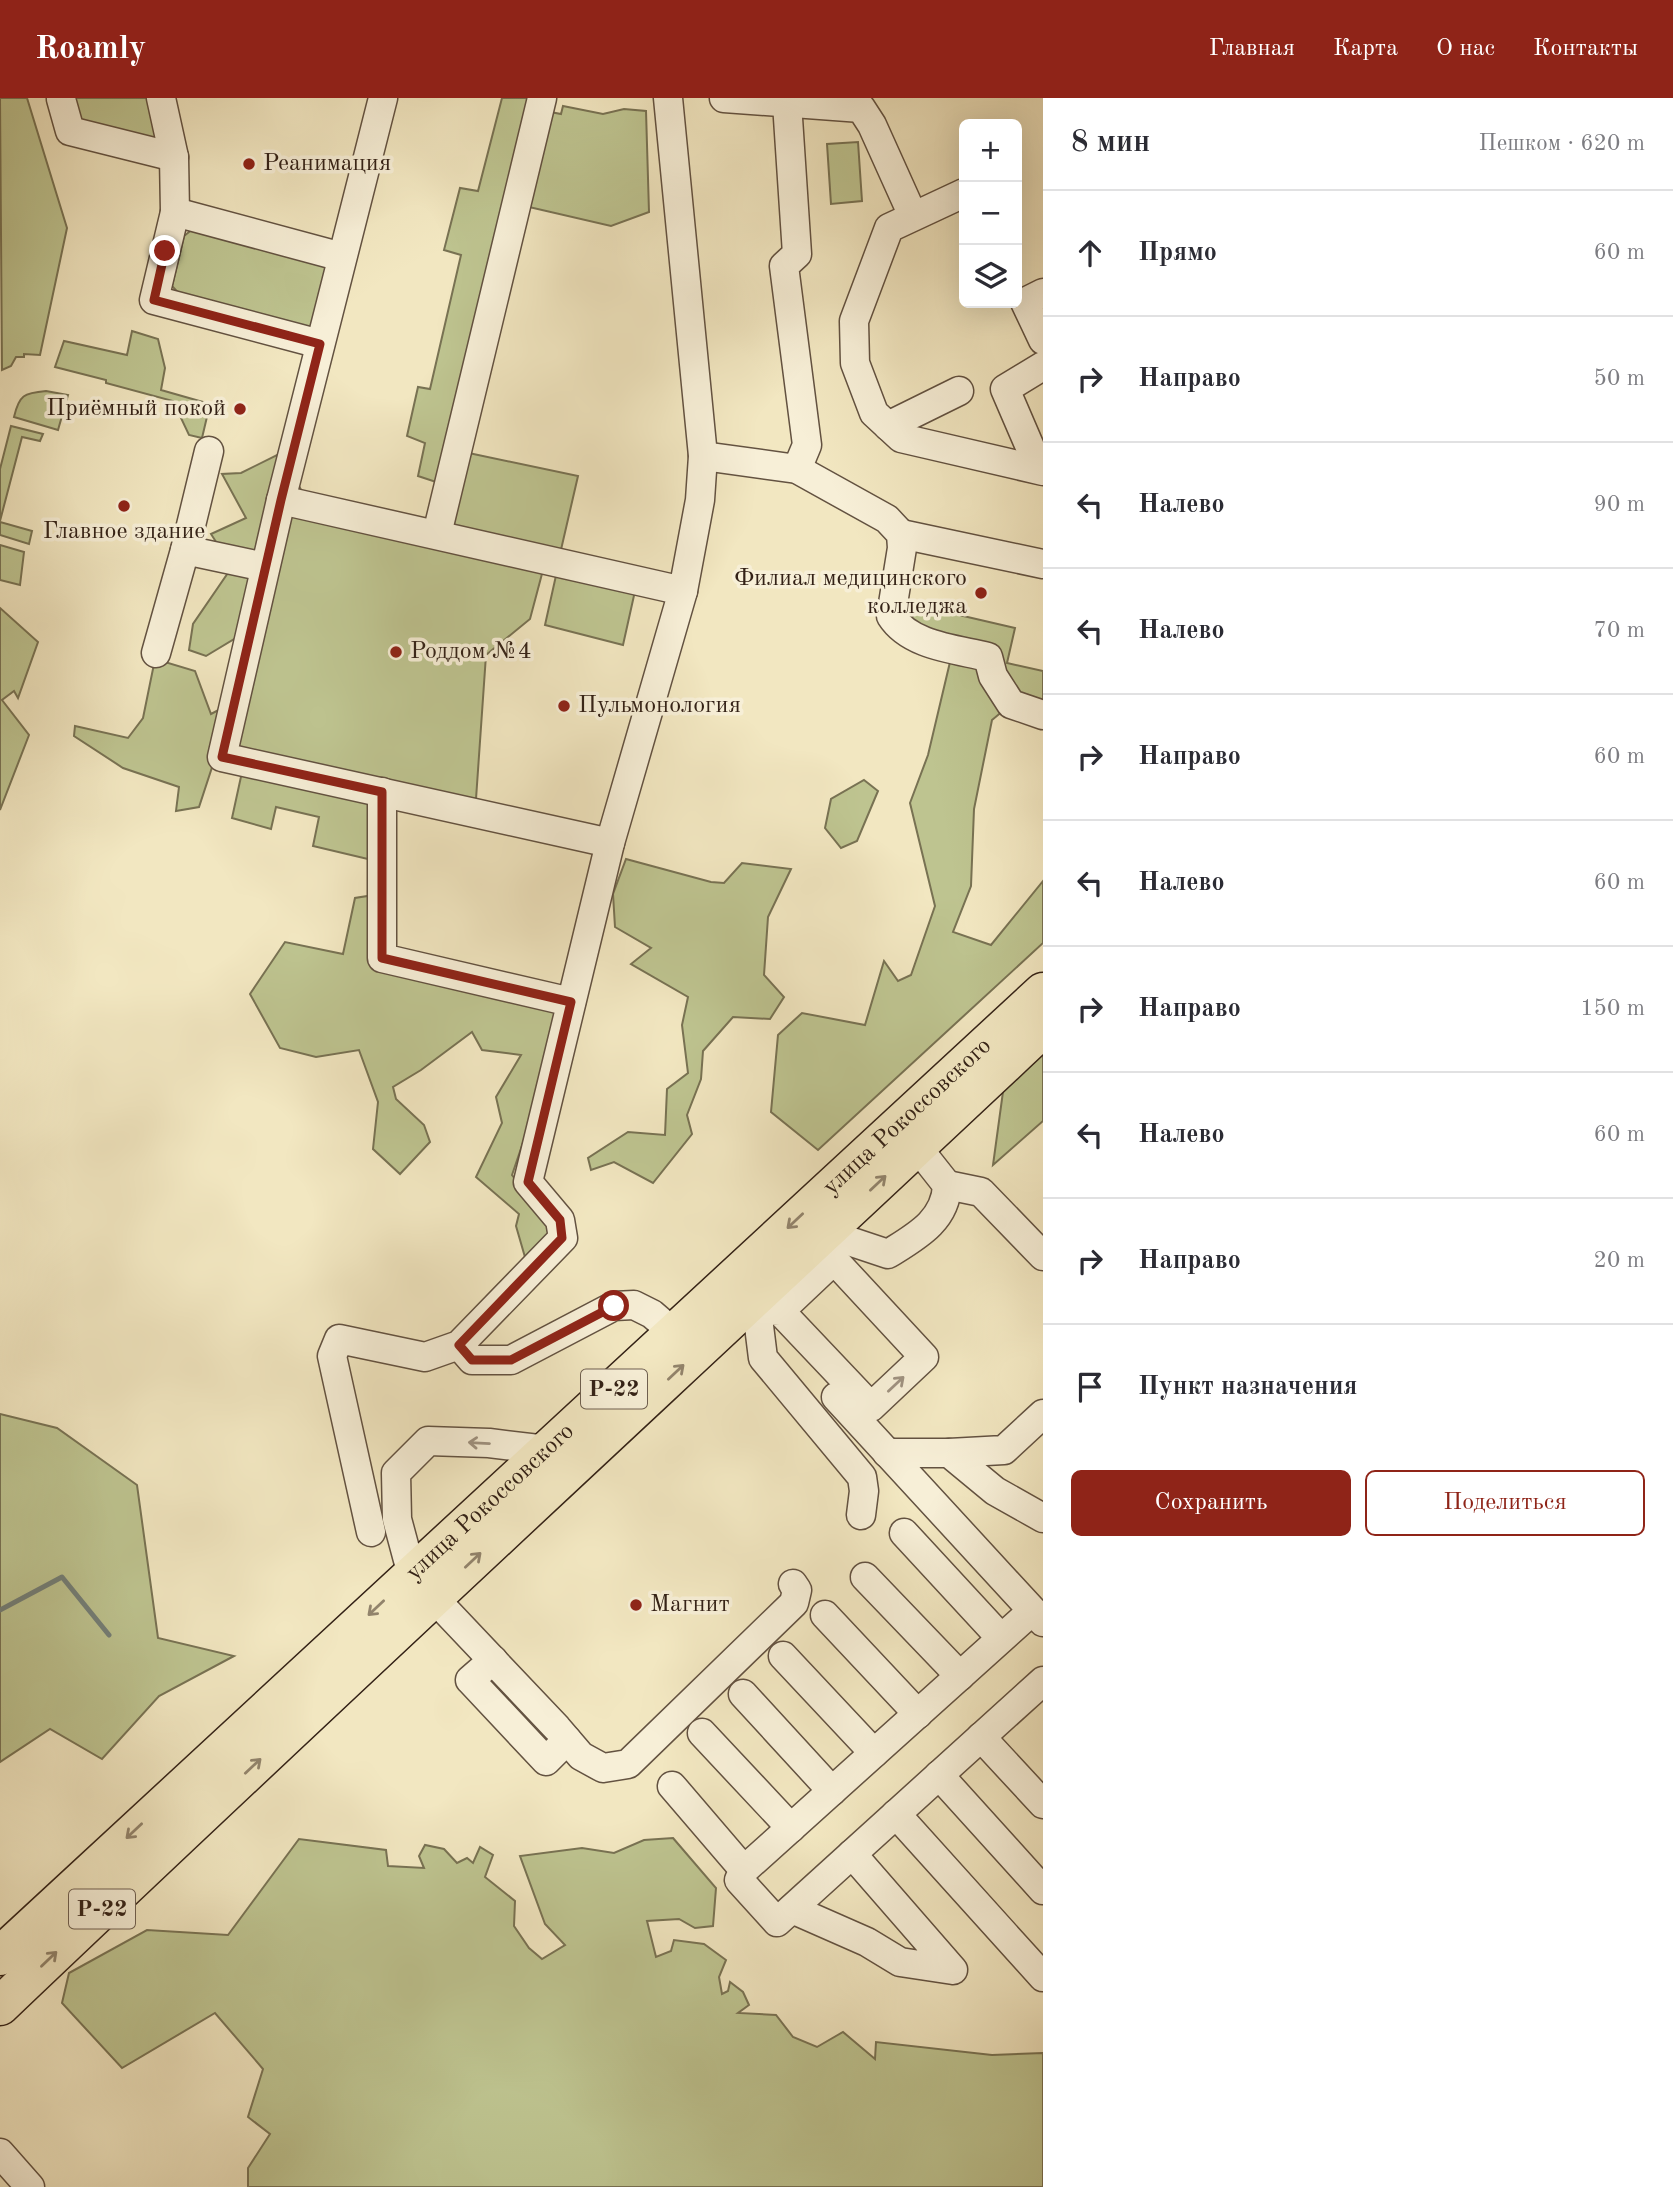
<!DOCTYPE html>
<html lang="ru">
<meta charset="utf-8">
<style>
:root{--surface:#fff;--page:#f7f7f7;--text:#2b2b33;--muted:#7c7c81;--line:#e1e1e2;--accent:#8f2418}
body{margin:0;font-family:"Old Standard TT",serif;background:var(--page);color:var(--text)}
.controls{position:absolute;right:21px;top:21px;display:grid;overflow:hidden;border-radius:10px;box-shadow:0 7px 28px #0002}
.controls button{width:63px;height:63px;display:grid;place-items:center;padding:0;border:0;border-bottom:2px solid var(--line);background:var(--surface);color:var(--text);font:35px sans-serif}
.stop{position:absolute;width:21px;height:21px;margin:-16px;border:5px solid #8f2418;border-radius:50%;background:#fff}
.stop.end{background:#8f2418;border-color:#fff;box-shadow:0 2px 7px #0008}
.list{margin:0;padding:0;list-style:none}
h2{display:flex;justify-content:space-between;align-items:center;height:91px;margin:0;padding:0 28px;font-size:30px}
h2 small{font-size:23px;font-weight:400;color:var(--muted)}
.list li{display:grid;grid-template-columns:46px 1fr auto;gap:21px;align-items:center;box-sizing:border-box;height:126px;padding:0 28px;border-top:2px solid var(--line)}
.list b{display:block;font-size:26px;white-space:nowrap}
.list em{font-size:23px;font-style:normal;color:var(--muted)}
.actions{display:flex;gap:14px;padding:21px 28px}
.actions a{flex:1;padding:16px 0;border:2px solid var(--accent);border-radius:10px;text-align:center;font-size:24px;color:var(--accent)}
.actions .main{background:var(--accent);color:#fff}
.icon{flex:none;width:38px;height:38px;fill:none;stroke:currentColor;stroke-width:2;stroke-linecap:round;stroke-linejoin:round}
.map{position:relative;flex:none;width:1043px;height:2089px;overflow:hidden}
header{display:flex;align-items:center;gap:42px;box-sizing:border-box;height:98px;padding:0 35px;background:var(--accent);color:#fff}
header strong{font-size:33px}
nav{display:flex;gap:38px;margin-inline-start:auto;font-size:24px}
main{display:flex}
aside{flex:1;background:var(--surface)}
.map>svg:first-child{display:block}
.green{fill:#bec490;stroke:#787253;stroke-width:2}
.lines{fill:none;stroke-linecap:round;stroke-linejoin:round}
.stream{stroke:#737f78;stroke-width:5}
.minor-casing{stroke:#635241;stroke-width:31}
.highway-casing{stroke:#332116;stroke-width:41}
.minor{stroke:#f7efd7;stroke-width:28}
.highway{stroke:#f2e7c1;stroke-width:38}
.oneway{stroke:#92846c}
.oneway2{stroke:#9f9280}
.route{stroke:#8f2418;stroke-width:9}
.poi-dot{fill:#8f2418;stroke:#f7efd7;stroke-width:2.5}
.labels{text-anchor:middle;dominant-baseline:central;stroke-width:7;stroke-linejoin:round;paint-order:stroke}
.shield{fill:#f7efd7;stroke:#6e5f50;stroke-width:2}
.shield-label{font-size:23px;font-weight:bold;fill:#332116}
.poi-label{font-size:24px;fill:#332116;stroke:#f7efd7;text-anchor:start}
.street-label{font-size:24px;fill:#332116;stroke:#f7efd7}
</style>
<header>
<strong>Roamly</strong>
<nav><a>Главная</a><a>Карта</a><a>О нас</a><a>Контакты</a></nav>
</header>
<main>
<div class="map">
<svg width="1043" height="2089" viewBox="0 0 1043 2089">
<rect width="100%" height="100%" fill="#f2e7c1"/>
<filter id="stains"><feTurbulence type="fractalNoise" baseFrequency=".00286" numOctaves="4"/><feColorMatrix values="0 0 0 0 .2 0 0 0 0 .09 0 0 0 0 .02 0 0 0 .5 -.17"/></filter>
<radialGradient id="worn" r=".72"><stop offset=".6" stop-color="#630" stop-opacity="0"/><stop offset="1" stop-color="#630" stop-opacity=".3"/></radialGradient>
<g class="green">
<polygon points="0,0 27,0 67,130 40,257 24,256 24,259 16,259 11,268 2,272"/>
<polygon points="74,0 153,0 166,51 73,22"/>
<polygon points="502,0 530,0 439,385 418,378 425,345 407,338 418,289 430,291 461,157 444,152 460,90 478,93"/>
<polygon points="563,8 603,16 624,11 646,13 649,114 611,128 529,109 545,13 561,16"/>
<polygon points="858,44 862,103 831,106 827,46"/>
<polygon points="199,126 316,156 329,173 312,235 185,202 172,188 184,138"/>
<polygon points="132,233 158,241 165,270 161,292 210,306 202,340 189,337 173,303 106,285 106,282 55,269 64,243 127,257"/>
<path d="M46,293L68,297L58,332L14,319C19,297 24,295 46,293Z"/>
<polygon points="11,328 43,336 40,343 22,339 0,423 0,371"/>
<polygon points="464,354 578,378 560,456 447,428"/>
<polygon points="281,355 318,423 543,472 530,521 486,557 476,701 374,683 372,762 313,748 319,719 276,709 271,731 232,720 247,651 220,645 199,709 176,713 179,689 123,670 74,638 75,628 128,640 143,620 155,561 195,573 211,616 249,596 241,537 206,558 189,552 193,526 232,469 211,436 246,420 222,376 241,375"/>
<polygon points="0,424 32,433 29,446 0,437"/>
<polygon points="0,447 24,454 20,487 0,482"/>
<polygon points="557,473 635,493 623,547 545,527"/>
<polygon points="916,507 1015,530 1007,565 1043,573 1043,611 1016,602 992,622 974,711 971,788 953,834 991,847 1043,783 1043,845 818,1052 771,1014 778,937 802,915 865,927 884,863 898,883 911,877 935,808 910,705 928,657 950,564 910,527"/>
<polygon points="0,510 38,544 18,600 14,593 2,602 29,637 0,712"/>
<polygon points="864,682 878,693 857,743 841,750 825,730 831,701"/>
<polygon points="626,761 711,784 724,785 742,765 791,771 768,819 764,877 784,899 770,921 733,919 703,953 701,981 687,1017 692,1036 653,1085 614,1064 591,1072 588,1060 628,1034 665,1037 667,991 688,975 682,927 688,899 631,866 651,850 615,829 613,796"/>
<polygon points="374,797 371,866 547,907 571,930 532,1018 512,1077 552,1128 552,1139 527,1166 516,1128 519,1116 476,1079 502,1025 496,999 521,957 482,952 472,934 421,972 393,989 396,1001 424,1027 430,1044 400,1076 373,1051 378,1004 359,952 316,959 280,950 250,896 285,844 343,856 355,800"/>
<polygon points="1043,946 1043,1023 993,1067 1005,979"/>
<polygon points="0,1316 57,1330 137,1387 158,1540 234,1558 159,1598 102,1661 50,1631 0,1664"/>
<polygon points="673,1740 716,1790 713,1828 695,1830 679,1821 647,1823 656,1859 671,1853 674,1842 704,1846 726,1862 719,1879 722,1896 728,1893 730,1884 743,1894 749,1907 738,1915 776,1917 793,1939 817,1949 843,1934 875,1961 876,1944 992,1957 1043,1955 1043,2089 248,2089 248,2070 270,2036 248,2019 263,1971 215,1915 122,1970 62,1905 69,1875 147,1832 228,1837 299,1741 386,1752 388,1768 424,1770 419,1758 425,1747 444,1751 457,1765 467,1760 473,1765 480,1749 493,1757 485,1779 515,1803 514,1828 529,1850 542,1861 565,1847 545,1826 520,1758 582,1750 614,1755 644,1742"/>
</g>
<g class="lines">
<polyline class="stream" points="0,1512 62,1479 109,1537"/>
<defs>
<g id="minor">
<polyline points="161,0 174,59 175,114"/>
<polyline points="383,0 281,402 222,659 610,745"/>
<polyline points="724,0 861,10 872,27 913,118"/>
<polyline points="61,1 70,33 174,59"/>
<polyline points="787,5 797,156 784,168 807,347 797,371"/>
<polyline points="964,95 889,130 854,223 855,265 874,315 901,340 1043,373"/>
<polyline points="1043,195 1025,204 1043,242"/>
<polyline points="320,246 154,202 175,114 342,159"/>
<polyline points="888,328 959,293"/>
<path d="M703,358L797,371L887,421L901,436L902,450L891,518C910,548 956,551 988,559L993,578L1011,606L1043,617"/>
<polyline points="1039,370 1005,291 1043,268"/>
<polyline points="281,402 683,493"/>
<polyline points="437,436 542,0"/>
<polyline points="901,436 1043,466"/>
<polyline points="185,452 265,469"/>
<polyline points="156,555 185,452 209,353"/>
<polyline points="382,694 382,860 571,904"/>
<polyline points="947,1087 981,1094 1043,1158"/>
<path d="M825,1135L888,1156C915,1139 946,1123 947,1087L917,1049"/>
<polyline points="780,1213 871,1309 924,1259 834,1162 780,1213 757,1212 763,1260 862,1379 864,1393 861,1417"/>
<polyline points="459,1247 472,1262 511,1262 614,1208 634,1207 652,1216 674,1235"/>
<polyline points="836,1299 1043,1524"/>
<polyline points="547,1352 489,1345 428,1343 396,1375 397,1421 412,1477 557,1630 581,1658 603,1670 628,1666 794,1505 797,1492 793,1486"/>
<polyline points="887,1355 949,1355 995,1393 1043,1420"/>
<polyline points="949,1355 1004,1352 1043,1316"/>
<polyline points="371,1434 332,1258 339,1241 425,1259 459,1247 563,1140 560,1122 528,1084 610,745 683,493 700,402 703,358 668,0"/>
<polyline points="904,1435 1001,1540"/>
<polyline points="865,1479 960,1578"/>
<polyline points="825,1517 918,1616"/>
<polyline points="783,1558 874,1655"/>
<polyline points="493,1562 470,1582 546,1663 567,1642"/>
<polyline points="743,1596 832,1693"/>
<polyline points="702,1635 791,1730"/>
<polyline points="981,1639 1043,1706"/>
<polyline points="939,1677 1043,1792"/>
<polyline points="672,1688 744,1772 1032,1513"/>
<polyline points="896,1716 1043,1879"/>
<polyline points="744,1772 739,1782 777,1824 1043,1583"/>
<polyline points="792,1811 867,1844 900,1864 953,1872 852,1756"/>
<polyline points="0,2055 30,2089"/>
</g>
<g id="highway">
<path id="s1" d="M0,1858L1043,894"/>
<path d="M0,1908C345,1579 696,1256 1043,930"/>
</g>
</defs>
<use href="#minor" class="minor-casing"/>
<use href="#highway" class="highway-casing"/>
<use href="#minor" class="minor"/>
<use href="#highway" class="highway"/>
</g>
<defs><path id="oneway-shaft" d="M-6 0H5M1.5-3L5.5 0L1.5 3" fill="none" stroke-width="1.6" stroke-linecap="round" stroke-linejoin="round" transform="scale(1.75)"/></defs>
<g class="oneway">
<use href="#oneway-shaft" transform="translate(878 1085) rotate(-43)"/>
<use href="#oneway-shaft" transform="translate(795 1123) rotate(137)"/>
<use href="#oneway-shaft" transform="translate(676 1274) rotate(-43)"/>
<use href="#oneway-shaft" transform="translate(473 1462) rotate(-43)"/>
<use href="#oneway-shaft" transform="translate(376 1510) rotate(137)"/>
<use href="#oneway-shaft" transform="translate(253 1668) rotate(-43)"/>
<use href="#oneway-shaft" transform="translate(134 1733) rotate(137)"/>
<use href="#oneway-shaft" transform="translate(49 1861) rotate(-44)"/>
</g>
<g class="oneway2">
<use href="#oneway-shaft" transform="translate(896 1286) rotate(-43)"/>
<use href="#oneway-shaft" transform="translate(479 1345) rotate(-177)"/>
</g>
<g class="lines">
<polyline class="route" points="165,153 154,202 320,246 281,402 222,659 382,694 382,860 571,904 528,1084 560,1122 562,1140 459,1247 472,1262 511,1262 614,1208"/>
</g>
<g class="poi-dot">
<circle cx="249" cy="66" r="7"/>
<circle cx="240" cy="311" r="7"/>
<circle cx="124" cy="408" r="7"/>
<circle cx="981" cy="495" r="7"/>
<circle cx="396" cy="554" r="7"/>
<circle cx="564" cy="608" r="7"/>
<circle cx="636" cy="1507" r="7"/>
</g>
<g class="labels">
<g class="shield">
<rect x="581" y="1271.5" width="66" height="39" rx="5"/>
<rect x="69" y="1791.5" width="66" height="39" rx="5"/>
</g>
<g class="shield-label">
<text x="614" y="1291">Р-22</text>
<text x="102" y="1811">Р-22</text>
</g>
<g class="poi-label">
<text x="263" y="66">Реанимация</text>
<text x="226" y="311" text-anchor="end">Приёмный покой</text>
<text x="124" y="434" text-anchor="middle">Главное здание</text>
<text x="967" y="481" text-anchor="end">Филиал медицинского<tspan x="967" dy="28">колледжа</tspan></text>
<text x="410" y="554">Роддом №4</text>
<text x="578" y="608">Пульмонология</text>
<text x="650" y="1507">Магнит</text>
</g>
<g class="street-label">
<text stroke="none"><textPath href="#s1" startOffset="1236">улица Рокоссовского</textPath></text>
<text stroke="none"><textPath href="#s1" startOffset="668">улица Рокоссовского</textPath></text>
</g>
</g>
<rect width="100%" height="100%" filter="url(#stains)"/>
<rect width="100%" height="100%" fill="url(#worn)"/>
</svg>
<div class="controls">
<button>+</button>
<button>−</button>
<button><svg class="icon" aria-label="layers" viewBox="0 0 24 24"><path d="M12 4l9 5-9 5-9-5zM3 14l9 5 9-5"/></svg></button>
</div>
<div class="stop" style="left:614px;top:1208px"></div>
<div class="stop end" style="left:165px;top:153px"></div>
</div>
<aside>
<h2>8 мин<small>Пешком · 620 m</small></h2>
<ul class="list">
<li><svg class="icon" aria-label="ahead" viewBox="0 0 24 24"><path d="M12 20V5M6 11l6-6 6 6"/></svg><div><b>Прямо</b></div><em>60 m</em></li>
<li><svg class="icon" aria-label="right" viewBox="0 0 24 24"><path d="M7 20v-9h11M14 6l5 5-5 5"/></svg><div><b>Направо</b></div><em>50 m</em></li>
<li><svg class="icon" aria-label="left" viewBox="0 0 24 24"><path d="M17 20v-9H6M10 6l-5 5 5 5"/></svg><div><b>Налево</b></div><em>90 m</em></li>
<li><svg class="icon" aria-label="left" viewBox="0 0 24 24"><path d="M17 20v-9H6M10 6l-5 5 5 5"/></svg><div><b>Налево</b></div><em>70 m</em></li>
<li><svg class="icon" aria-label="right" viewBox="0 0 24 24"><path d="M7 20v-9h11M14 6l5 5-5 5"/></svg><div><b>Направо</b></div><em>60 m</em></li>
<li><svg class="icon" aria-label="left" viewBox="0 0 24 24"><path d="M17 20v-9H6M10 6l-5 5 5 5"/></svg><div><b>Налево</b></div><em>60 m</em></li>
<li><svg class="icon" aria-label="right" viewBox="0 0 24 24"><path d="M7 20v-9h11M14 6l5 5-5 5"/></svg><div><b>Направо</b></div><em>150 m</em></li>
<li><svg class="icon" aria-label="left" viewBox="0 0 24 24"><path d="M17 20v-9H6M10 6l-5 5 5 5"/></svg><div><b>Налево</b></div><em>60 m</em></li>
<li><svg class="icon" aria-label="right" viewBox="0 0 24 24"><path d="M7 20v-9h11M14 6l5 5-5 5"/></svg><div><b>Направо</b></div><em>20 m</em></li>
<li><svg class="icon" aria-label="arrive" viewBox="0 0 24 24"><path d="M6 21V4h12l-3 4 3 4H6"/></svg><div><b>Пункт назначения</b></div></li>
</ul>
<div class="actions"><a class="main">Сохранить</a><a>Поделиться</a></div>
</aside>
</main>
